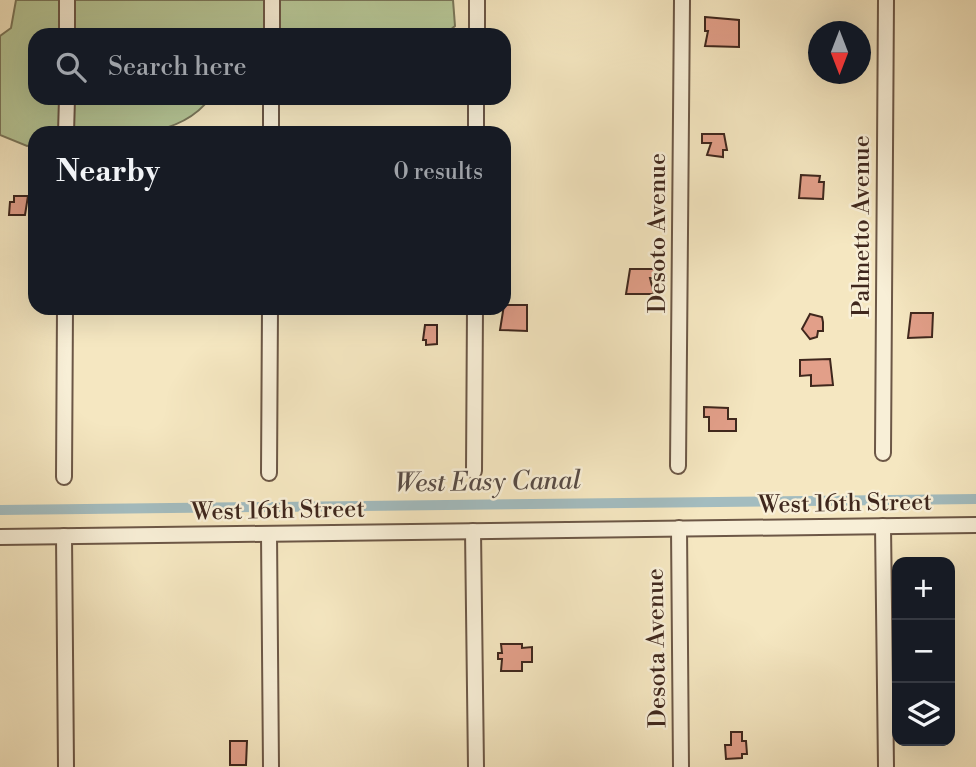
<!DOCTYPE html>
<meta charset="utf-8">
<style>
:root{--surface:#171b24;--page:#242831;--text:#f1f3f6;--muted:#9ea1a6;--line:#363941}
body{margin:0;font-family:"Libre Bodoni",serif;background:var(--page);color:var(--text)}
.controls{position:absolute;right:21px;bottom:21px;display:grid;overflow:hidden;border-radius:14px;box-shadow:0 7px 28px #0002}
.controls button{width:63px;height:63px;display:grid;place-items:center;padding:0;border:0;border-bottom:2px solid var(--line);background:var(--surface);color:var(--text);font:35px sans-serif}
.compass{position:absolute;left:808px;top:21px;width:63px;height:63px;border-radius:50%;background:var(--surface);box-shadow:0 7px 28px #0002;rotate:180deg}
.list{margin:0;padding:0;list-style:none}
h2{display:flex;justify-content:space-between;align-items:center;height:91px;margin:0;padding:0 28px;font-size:30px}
h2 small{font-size:23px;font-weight:400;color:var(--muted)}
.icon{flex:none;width:38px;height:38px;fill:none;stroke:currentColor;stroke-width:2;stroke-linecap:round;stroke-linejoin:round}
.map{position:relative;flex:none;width:976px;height:767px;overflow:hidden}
.search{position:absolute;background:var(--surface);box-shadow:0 7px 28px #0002;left:28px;top:28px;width:483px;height:77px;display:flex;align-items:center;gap:18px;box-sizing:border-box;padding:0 24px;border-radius:21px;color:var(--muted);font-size:26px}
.panel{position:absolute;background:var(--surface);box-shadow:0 7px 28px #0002;left:28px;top:126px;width:483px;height:189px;border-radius:21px}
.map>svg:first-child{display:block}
.green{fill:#b7c797;stroke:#7b775a;stroke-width:2}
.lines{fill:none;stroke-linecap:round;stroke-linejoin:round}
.canal{stroke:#a3bcbf;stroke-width:10}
.building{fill:#e29f89;stroke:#3f271d;stroke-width:2}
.minor-casing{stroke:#6c5746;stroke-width:18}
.minor{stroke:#f8efd7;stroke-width:14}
.labels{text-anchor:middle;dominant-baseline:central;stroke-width:5;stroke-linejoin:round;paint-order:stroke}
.street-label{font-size:24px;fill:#3f271d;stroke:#f8efd7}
.water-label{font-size:26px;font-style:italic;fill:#584c46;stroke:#f8efd7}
</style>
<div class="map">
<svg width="976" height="767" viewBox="0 0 976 767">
<rect width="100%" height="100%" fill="#f5e7c1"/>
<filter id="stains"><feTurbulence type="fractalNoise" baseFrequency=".00286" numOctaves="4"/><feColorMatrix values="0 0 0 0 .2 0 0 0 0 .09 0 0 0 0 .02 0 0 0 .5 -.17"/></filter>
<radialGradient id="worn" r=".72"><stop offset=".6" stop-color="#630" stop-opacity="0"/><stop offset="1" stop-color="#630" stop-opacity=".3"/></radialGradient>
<path class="green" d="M16,0H453L455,26L444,35H343L329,31L304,35H35V98H210C195,119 169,129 144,133H35V144L27,146L0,135V36L11,28Z"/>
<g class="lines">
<polyline class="canal" points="0,510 976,499"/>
</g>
<g class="building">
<polygon points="705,17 739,20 739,47 705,46 708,31 705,31"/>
<polygon points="702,134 724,134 727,150 723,150 723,157 707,155 711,143 702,143"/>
<polygon points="801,175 820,176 819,182 824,182 823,199 799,198"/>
<polygon points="14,196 28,196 25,215 9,215 10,202 14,202"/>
<polygon points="630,269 655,269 655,278 650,278 654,294 626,294"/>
<polygon points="504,305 527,305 527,331 500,330"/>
<polygon points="911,313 933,313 932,337 908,338"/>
<polygon points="810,314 822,317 823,322 823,331 818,331 817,337 810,339 802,329"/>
<polygon points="425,325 437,325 437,344 426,345 426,340 423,340"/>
<polygon points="800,360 830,359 833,385 811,386 811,375 800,376"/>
<polygon points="704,407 728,408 728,419 736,419 736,431 709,431 709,417 704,417"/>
<polygon points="501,644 522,644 522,648 532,647 532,662 522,662 522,671 501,671 502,659 498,659 498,653 502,653"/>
<polygon points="731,732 742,732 742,741 746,741 747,754 742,754 742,758 726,759 725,745 731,745"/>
<polygon points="230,741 247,741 246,765 230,765"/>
</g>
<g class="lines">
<defs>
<g id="minor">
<polyline points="67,35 67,0"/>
<polyline points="272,35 272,0"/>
<polyline points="477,35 477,0"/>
<polyline points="66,133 67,98"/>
<polyline points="271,133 271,98"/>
<polyline points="476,133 476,98"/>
<polyline points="883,453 886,0"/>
<polyline points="678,466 682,0"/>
<polyline points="474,471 475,308"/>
<polyline points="269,473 270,308"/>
<polyline points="64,477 65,308"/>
<polyline points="883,526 886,767"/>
<polyline points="679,528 681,767"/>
<polyline points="473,531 476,767"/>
<polyline points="269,534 271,767"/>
<polyline points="64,536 66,767"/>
<polyline points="0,537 976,525"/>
</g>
</defs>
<use href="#minor" class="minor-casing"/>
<use href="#minor" class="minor"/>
</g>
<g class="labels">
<g class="street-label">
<text transform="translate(862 226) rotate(-90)">Palmetto Avenue</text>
<text transform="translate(658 233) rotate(-90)">Desoto Avenue</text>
<text transform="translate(845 504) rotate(-1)">West 16th Street</text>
<text transform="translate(278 511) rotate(-1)">West 16th Street</text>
<text transform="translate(657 648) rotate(-91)">Desota Avenue</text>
</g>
<g class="water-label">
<text transform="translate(488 482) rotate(-1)">West Easy Canal</text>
</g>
</g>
<rect width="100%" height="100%" filter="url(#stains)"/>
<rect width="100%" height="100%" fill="url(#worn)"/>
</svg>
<div class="controls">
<button>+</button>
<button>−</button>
<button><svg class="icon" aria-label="layers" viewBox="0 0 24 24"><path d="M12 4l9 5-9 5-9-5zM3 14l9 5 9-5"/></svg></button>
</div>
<svg class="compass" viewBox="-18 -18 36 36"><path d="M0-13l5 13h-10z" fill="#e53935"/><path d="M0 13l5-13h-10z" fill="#9ea1a6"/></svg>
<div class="search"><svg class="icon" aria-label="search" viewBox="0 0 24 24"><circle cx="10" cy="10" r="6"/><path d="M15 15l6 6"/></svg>Search here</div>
<section class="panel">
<h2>Nearby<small>0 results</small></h2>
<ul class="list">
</ul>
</section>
</div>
